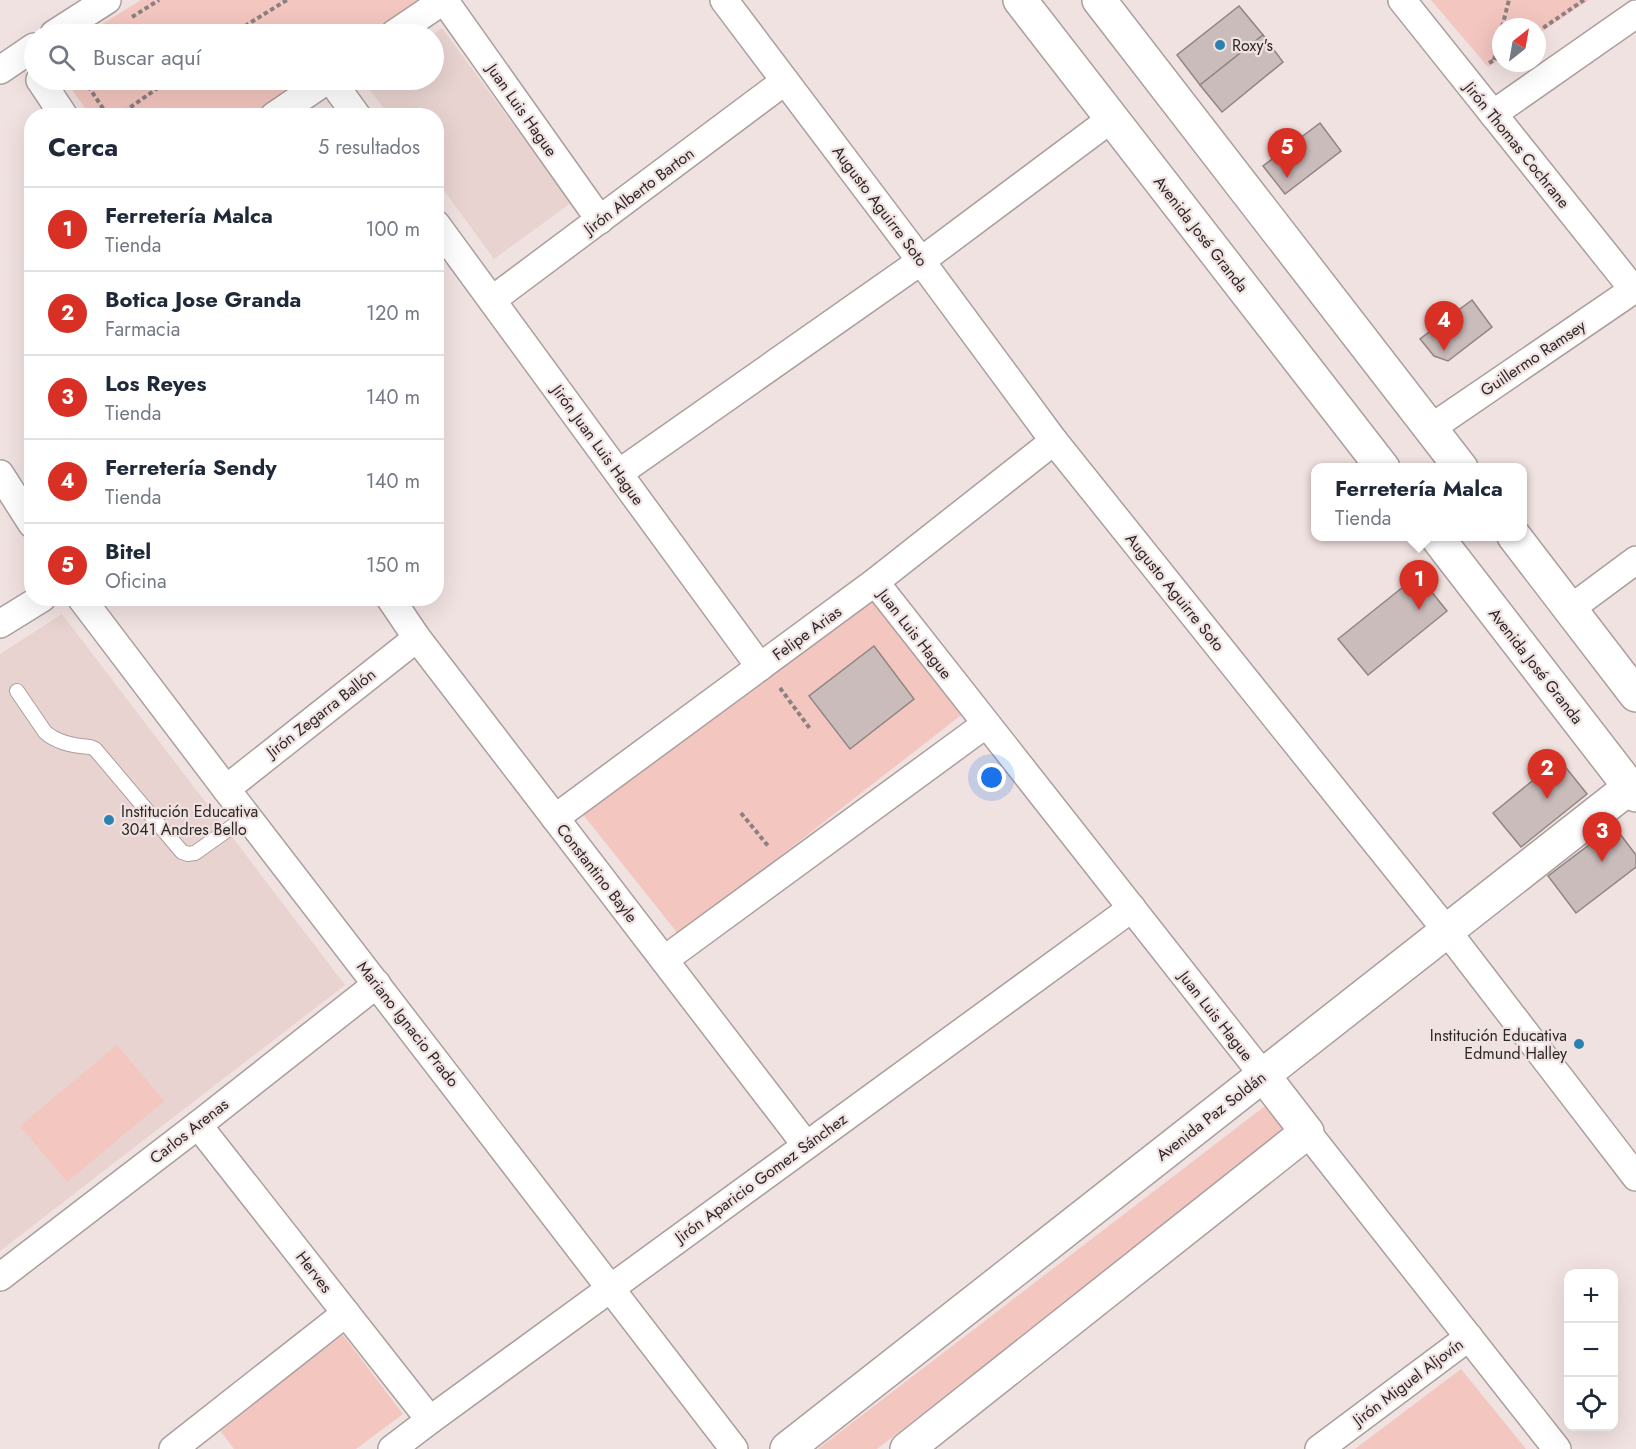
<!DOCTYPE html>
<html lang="es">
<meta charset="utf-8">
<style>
:root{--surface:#fff;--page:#f2f2f3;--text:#1f2937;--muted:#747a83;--line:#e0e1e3;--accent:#d93025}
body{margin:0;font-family:Jost,sans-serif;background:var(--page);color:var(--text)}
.controls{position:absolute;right:18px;bottom:18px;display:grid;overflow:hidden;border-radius:12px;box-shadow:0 6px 24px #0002}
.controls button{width:54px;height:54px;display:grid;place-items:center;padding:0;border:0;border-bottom:2px solid var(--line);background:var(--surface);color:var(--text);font:30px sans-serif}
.compass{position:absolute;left:1492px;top:18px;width:54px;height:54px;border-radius:50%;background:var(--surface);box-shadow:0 6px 24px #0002;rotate:31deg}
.you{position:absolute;left:992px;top:778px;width:21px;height:21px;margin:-15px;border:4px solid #fff;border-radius:50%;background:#1a73e8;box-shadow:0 0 0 9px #1a73e833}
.badge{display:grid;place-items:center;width:39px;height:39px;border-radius:50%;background:var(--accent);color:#fff;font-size:20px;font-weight:700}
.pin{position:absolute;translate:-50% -50px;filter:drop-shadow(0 2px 3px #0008)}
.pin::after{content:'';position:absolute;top:32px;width:21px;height:18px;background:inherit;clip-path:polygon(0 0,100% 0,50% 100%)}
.popup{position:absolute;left:1311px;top:463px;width:216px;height:78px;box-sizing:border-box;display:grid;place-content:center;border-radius:12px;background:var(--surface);filter:drop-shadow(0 2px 4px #0005);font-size:20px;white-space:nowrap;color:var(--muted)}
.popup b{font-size:22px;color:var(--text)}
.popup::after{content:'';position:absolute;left:50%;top:100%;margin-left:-12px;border:12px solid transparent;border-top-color:var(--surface)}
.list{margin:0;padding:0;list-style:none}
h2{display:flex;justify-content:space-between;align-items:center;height:78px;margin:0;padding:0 24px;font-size:26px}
h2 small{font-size:20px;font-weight:400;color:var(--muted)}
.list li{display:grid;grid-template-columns:39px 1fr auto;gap:18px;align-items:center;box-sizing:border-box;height:84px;padding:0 24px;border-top:2px solid var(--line)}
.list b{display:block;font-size:22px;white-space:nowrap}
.list p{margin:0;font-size:20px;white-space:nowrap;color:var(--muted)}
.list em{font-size:20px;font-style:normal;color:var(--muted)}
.icon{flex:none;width:33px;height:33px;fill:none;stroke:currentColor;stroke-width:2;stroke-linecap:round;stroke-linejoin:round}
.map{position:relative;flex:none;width:1636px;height:1449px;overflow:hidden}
.search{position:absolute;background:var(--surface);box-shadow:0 6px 24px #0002;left:24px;top:24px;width:420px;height:66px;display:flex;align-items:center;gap:15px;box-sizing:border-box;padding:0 21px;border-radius:33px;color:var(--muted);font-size:22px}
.panel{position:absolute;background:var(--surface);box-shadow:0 6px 24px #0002;left:24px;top:108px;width:420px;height:498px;border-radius:24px}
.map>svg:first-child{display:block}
.built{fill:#e8d3d0}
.green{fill:#f4c6c0}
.building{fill:#c9bcbb;stroke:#918584;stroke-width:1.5}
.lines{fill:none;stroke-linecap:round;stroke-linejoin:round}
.service-casing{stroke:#ab9f9d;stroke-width:16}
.minor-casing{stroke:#ab9f9d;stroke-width:30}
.tertiary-casing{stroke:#ab9f9d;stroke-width:36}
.secondary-casing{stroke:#ab9f9d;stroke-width:36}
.path{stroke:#8a8180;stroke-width:4;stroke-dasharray:4.5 3;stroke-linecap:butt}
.service{stroke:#fff;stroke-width:14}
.minor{stroke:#fff;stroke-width:27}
.tertiary{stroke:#fff;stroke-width:33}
.secondary{stroke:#fff;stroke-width:33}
.poi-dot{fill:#2b82b1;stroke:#f0e2e0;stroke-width:2}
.labels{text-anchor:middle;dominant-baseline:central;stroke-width:4.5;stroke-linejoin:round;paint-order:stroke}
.poi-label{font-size:16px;fill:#2d2828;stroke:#f0e2e0;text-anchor:start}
.street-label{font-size:16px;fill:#2d2828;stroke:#f0e2e0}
</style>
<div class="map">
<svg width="1636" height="1449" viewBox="0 0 1636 1449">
<rect width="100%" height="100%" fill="#f0e2e0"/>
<g class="built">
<polygon points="442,28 571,203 494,259 437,181 436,116 389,115 365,84 371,80 434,80 433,34"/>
<polygon points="62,614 345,985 0,1251 0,654"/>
</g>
<g class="green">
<polygon points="141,0 418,0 421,4 376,34 86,34"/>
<polygon points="1431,0 1589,0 1537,35 1537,27 1501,27 1501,59 1488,67"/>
<polygon points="65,80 308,80 253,116 90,115"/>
<polygon points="873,587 969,709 679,935 581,812"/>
<polygon points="117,1045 164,1101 67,1182 20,1126"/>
<polygon points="1265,1106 1287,1133 877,1449 818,1449"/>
<polygon points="343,1335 403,1414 356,1449 234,1449 219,1429"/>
<polygon points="1461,1369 1526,1449 1355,1449"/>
</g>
<g class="building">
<polygon points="1239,6 1263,35 1200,85 1177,55"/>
<polygon points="1263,35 1283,62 1222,112 1200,85"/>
<polygon points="1320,123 1341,151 1285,194 1263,166"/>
<polygon points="1472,300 1492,327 1448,361 1434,356 1420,339"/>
<polygon points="1418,575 1447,611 1368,675 1338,639"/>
<polygon points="874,646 914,699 850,749 809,696"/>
<polygon points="1559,759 1587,794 1521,847 1493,813"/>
<polygon points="1614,826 1636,855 1636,867 1576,913 1548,876"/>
</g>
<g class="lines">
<defs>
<path id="service" d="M17,691L45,732C57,743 74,746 90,747L95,749L182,852L188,854L195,853L247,816"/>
<g id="minor">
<polyline points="444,0 600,220"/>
<polyline points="724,0 921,261 1054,441 1447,931 1636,1177"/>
<polyline points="1402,0 1633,289"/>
<polyline points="54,34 107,0"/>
<polyline points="394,34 444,0"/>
<polyline points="0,70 34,47"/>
<polyline points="40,80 64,116"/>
<polyline points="331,80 357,116"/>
<polyline points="1493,114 1636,14"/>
<polyline points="274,116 327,80"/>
<polyline points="436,224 760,667"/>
<polyline points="492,300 785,81"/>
<polyline points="1431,428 1636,288"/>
<polyline points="619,473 921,261 1111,119"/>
<polyline points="0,474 32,524"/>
<polyline points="875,582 1263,1075"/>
<polyline points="81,598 226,789 734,1449"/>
<polyline points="390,598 417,638 806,1145"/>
<polyline points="1570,609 1636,560"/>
<polyline points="0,624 42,598"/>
<polyline points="226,789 417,638"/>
<polyline points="555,818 875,582 1054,441"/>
<polyline points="664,960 986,724"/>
<polyline points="198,1125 430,1420"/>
<polyline points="1307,1132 1557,1449"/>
<polyline points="0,1277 198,1125 377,984"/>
<polyline points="173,1449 346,1313"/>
<polyline points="392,1449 430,1420 1132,908"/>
<polyline points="1319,1449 1469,1337"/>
</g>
<g id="tertiary">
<polyline points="787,1449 1630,787 1636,789"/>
<polyline points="907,1449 1307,1132 1263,1075"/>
</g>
<g id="secondary">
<polyline points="1020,0 1383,468"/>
<polyline points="1099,0 1461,468"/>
<polyline points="1436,536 1636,795"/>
<polyline points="1514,536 1636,695"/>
</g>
</defs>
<use href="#service" class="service-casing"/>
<use href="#minor" class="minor-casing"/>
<use href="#tertiary" class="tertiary-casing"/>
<use href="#secondary" class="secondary-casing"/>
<g class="path">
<polyline points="132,17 159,0"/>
<polyline points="1502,27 1509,0"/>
<polyline points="1537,32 1584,0"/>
<polyline points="232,34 287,0"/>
<polyline points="1494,60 1501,32"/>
<polyline points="1489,63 1501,56"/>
<polyline points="84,80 108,116"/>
<polyline points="118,116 169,80"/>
<polyline points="780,688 811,730"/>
<polyline points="741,813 769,847"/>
</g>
<use href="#service" class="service"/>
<use href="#minor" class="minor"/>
<use href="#tertiary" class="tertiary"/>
<use href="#secondary" class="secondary"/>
</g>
<g class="poi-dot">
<circle cx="1220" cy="45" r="6"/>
<circle cx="109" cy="820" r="6"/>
<circle cx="1579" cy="1044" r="6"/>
</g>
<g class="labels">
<g class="poi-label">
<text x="1232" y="45">Roxy's</text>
<text x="121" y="811">Institución Educativa<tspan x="121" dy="18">3041 Andres Bello</tspan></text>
<text x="1567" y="1035" text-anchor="end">Institución Educativa<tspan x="1567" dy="18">Edmund Halley</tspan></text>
</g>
<g class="street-label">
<text transform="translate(522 110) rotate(55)">Juan Luis Hague</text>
<text transform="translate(1517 145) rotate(51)">Jirón Thomas Cochrane</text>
<text transform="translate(639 191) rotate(-37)">Jirón Alberto Barton</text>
<text transform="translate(880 206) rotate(53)">Augusto Aguirre Soto</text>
<text transform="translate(1201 234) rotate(52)">Avenida José Granda</text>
<text transform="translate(1533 358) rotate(-34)">Guillermo Ramsey</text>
<text transform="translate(598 445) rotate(54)">Jirón Juan Luis Hague</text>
<text transform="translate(1175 592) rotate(51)">Augusto Aguirre Soto</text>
<text transform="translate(807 633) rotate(-36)">Felipe Arias</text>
<text transform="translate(915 634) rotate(52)">Juan Luis Hague</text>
<text transform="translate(1536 666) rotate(52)">Avenida José Granda</text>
<text transform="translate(321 713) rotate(-38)">Jirón Zegarra Ballón</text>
<text transform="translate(597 873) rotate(52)">Constantino Bayle</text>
<text transform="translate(1216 1016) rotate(52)">Juan Luis Hague</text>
<text transform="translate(408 1024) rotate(52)">Mariano Ignacio Prado</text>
<text transform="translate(1211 1116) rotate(-38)">Avenida Paz Soldán</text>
<text transform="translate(189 1131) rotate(-38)">Carlos Arenas</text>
<text transform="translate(761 1178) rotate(-36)">Jirón Aparicio Gomez Sánchez</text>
<text transform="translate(314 1272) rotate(52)">Herves</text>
<text transform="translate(1408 1382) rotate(-37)">Jirón Miguel Aljovín</text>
</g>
</g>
</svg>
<div class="controls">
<button>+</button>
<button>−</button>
<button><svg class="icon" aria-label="locate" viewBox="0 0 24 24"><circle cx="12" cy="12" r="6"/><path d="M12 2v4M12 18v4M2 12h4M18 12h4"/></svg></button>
</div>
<svg class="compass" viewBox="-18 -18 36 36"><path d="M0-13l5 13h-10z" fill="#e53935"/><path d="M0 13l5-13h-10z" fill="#747a83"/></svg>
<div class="you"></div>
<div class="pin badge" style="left:1419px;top:610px">1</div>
<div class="popup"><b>Ferretería Malca</b>Tienda</div>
<div class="pin badge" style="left:1547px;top:799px">2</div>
<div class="pin badge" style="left:1602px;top:862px">3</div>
<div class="pin badge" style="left:1444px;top:351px">4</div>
<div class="pin badge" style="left:1287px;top:178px">5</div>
<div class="search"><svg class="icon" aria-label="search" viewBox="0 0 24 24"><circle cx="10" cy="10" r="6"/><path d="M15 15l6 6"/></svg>Buscar aquí</div>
<section class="panel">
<h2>Cerca<small>5 resultados</small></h2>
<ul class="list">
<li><span class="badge">1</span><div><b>Ferretería Malca</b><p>Tienda</p></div><em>100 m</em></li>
<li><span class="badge">2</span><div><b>Botica Jose Granda</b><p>Farmacia</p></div><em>120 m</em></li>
<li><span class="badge">3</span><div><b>Los Reyes</b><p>Tienda</p></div><em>140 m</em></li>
<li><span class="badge">4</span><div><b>Ferretería Sendy</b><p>Tienda</p></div><em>140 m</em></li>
<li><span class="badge">5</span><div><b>Bitel</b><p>Oficina</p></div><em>150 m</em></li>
</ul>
</section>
</div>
